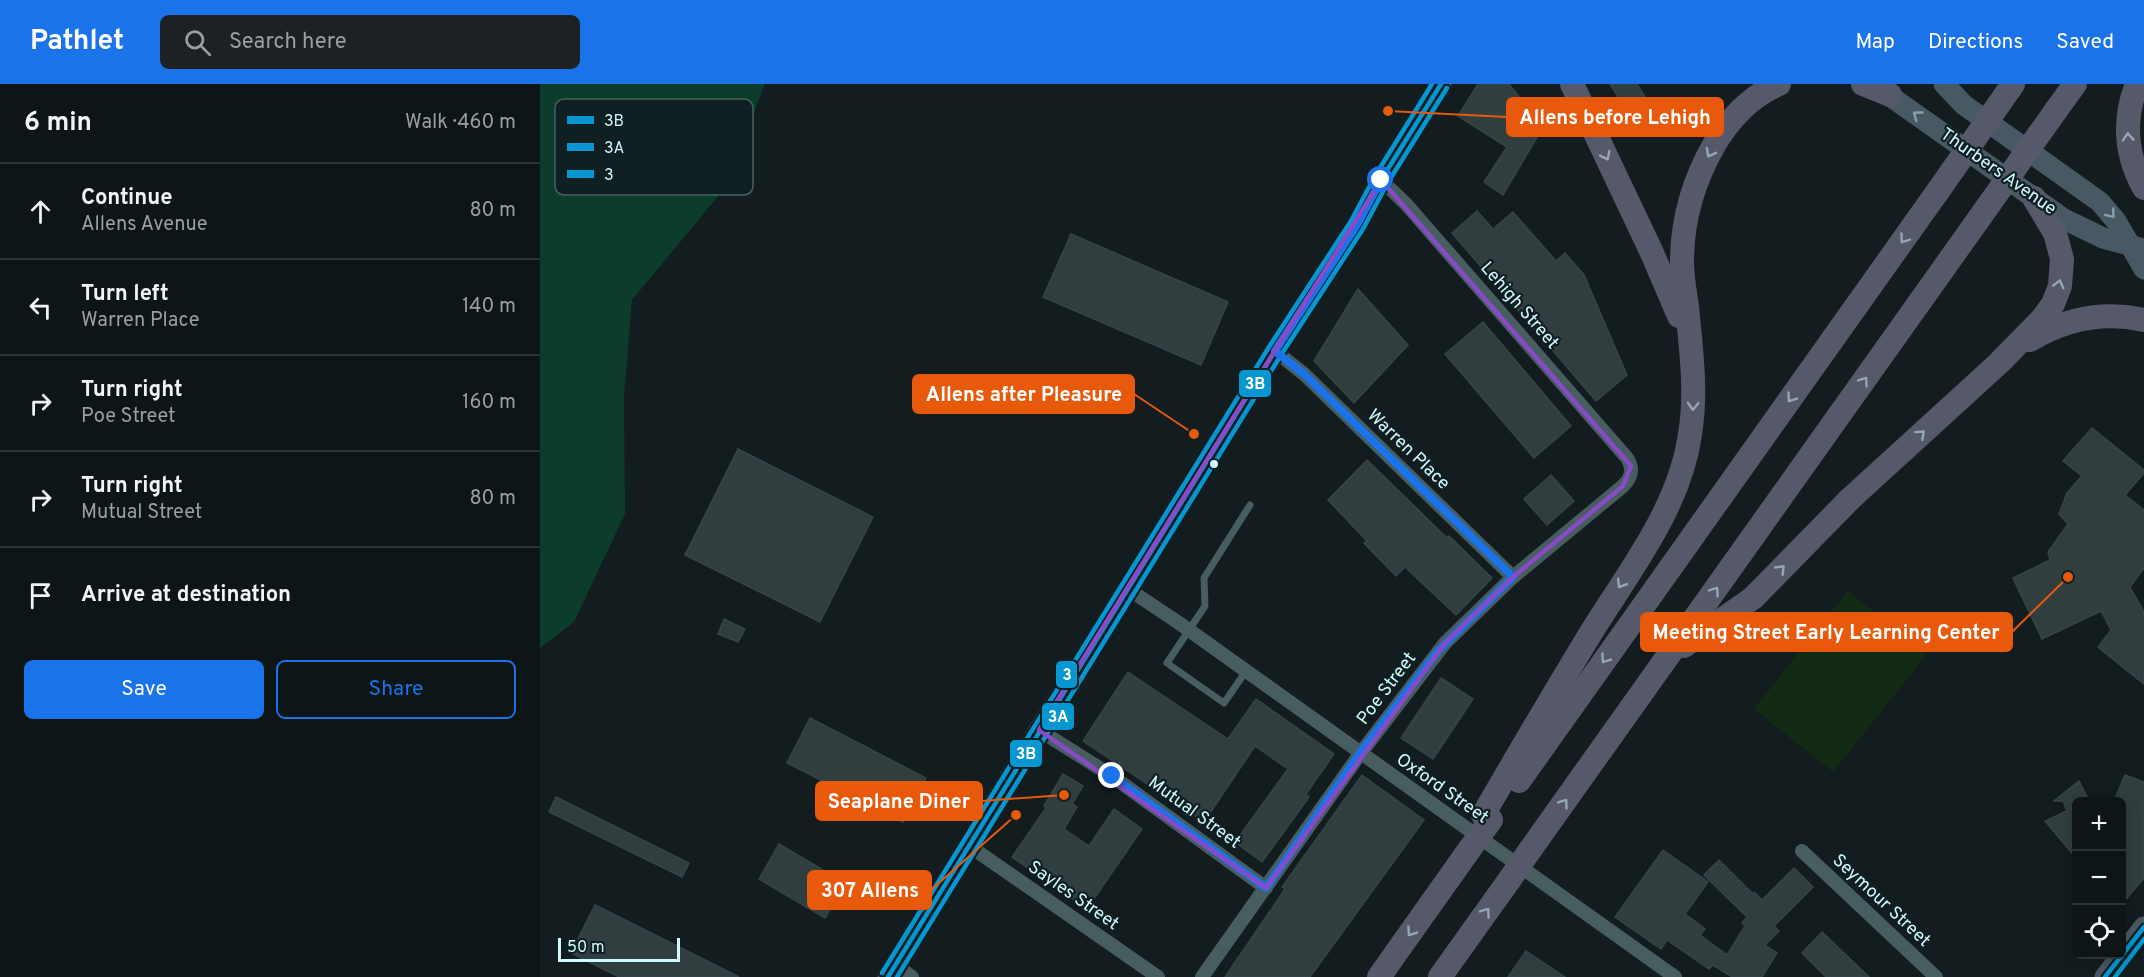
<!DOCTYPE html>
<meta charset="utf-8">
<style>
:root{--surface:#0e1516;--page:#1c2223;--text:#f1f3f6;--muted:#9b9fa1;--line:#2e3435;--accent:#1a73e8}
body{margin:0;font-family:Overpass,sans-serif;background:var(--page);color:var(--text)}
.controls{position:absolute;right:18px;bottom:18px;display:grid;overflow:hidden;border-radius:9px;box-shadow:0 3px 15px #0003}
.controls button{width:54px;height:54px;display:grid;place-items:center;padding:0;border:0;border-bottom:2px solid var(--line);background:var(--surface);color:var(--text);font:30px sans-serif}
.scale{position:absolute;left:18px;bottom:15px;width:122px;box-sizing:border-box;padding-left:6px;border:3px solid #d1f8fd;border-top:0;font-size:16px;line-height:21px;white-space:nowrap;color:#d1f8fd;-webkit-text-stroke:4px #0f1f22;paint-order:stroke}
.stop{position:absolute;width:18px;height:18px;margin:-14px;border:4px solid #1a73e8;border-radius:50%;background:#fff}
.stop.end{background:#1a73e8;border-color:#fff;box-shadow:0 2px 6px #0008}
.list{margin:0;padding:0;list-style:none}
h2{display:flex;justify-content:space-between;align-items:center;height:78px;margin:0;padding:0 24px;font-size:26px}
h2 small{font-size:20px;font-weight:400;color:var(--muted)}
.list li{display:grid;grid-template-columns:39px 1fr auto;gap:18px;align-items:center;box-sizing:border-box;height:96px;padding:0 24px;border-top:2px solid var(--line)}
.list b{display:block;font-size:22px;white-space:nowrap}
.list p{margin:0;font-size:20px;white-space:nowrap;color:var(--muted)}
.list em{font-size:20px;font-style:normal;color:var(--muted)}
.actions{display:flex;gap:12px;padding:18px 24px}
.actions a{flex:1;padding:14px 0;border:2px solid var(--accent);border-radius:9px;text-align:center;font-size:21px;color:var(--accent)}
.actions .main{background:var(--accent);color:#fff}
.icon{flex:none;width:33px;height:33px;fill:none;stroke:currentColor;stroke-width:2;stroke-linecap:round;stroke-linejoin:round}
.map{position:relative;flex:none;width:1604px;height:893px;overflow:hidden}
header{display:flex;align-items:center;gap:36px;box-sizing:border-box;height:84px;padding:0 30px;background:var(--accent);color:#fff}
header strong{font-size:28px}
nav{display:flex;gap:33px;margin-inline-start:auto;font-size:21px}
.search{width:420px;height:54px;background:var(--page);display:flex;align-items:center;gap:15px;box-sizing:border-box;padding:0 21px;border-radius:9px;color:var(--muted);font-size:22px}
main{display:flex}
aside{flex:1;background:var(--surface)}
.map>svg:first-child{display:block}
.green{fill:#132a14}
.water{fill:#0c3c2b}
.building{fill:#313e40;stroke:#354448;stroke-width:1.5}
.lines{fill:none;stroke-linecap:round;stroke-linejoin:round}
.service{stroke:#485d5f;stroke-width:7}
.minor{stroke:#485d5f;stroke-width:14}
.primary{stroke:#495963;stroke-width:21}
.motorway{stroke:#555969;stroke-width:24}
.motorway-bridge{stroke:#555969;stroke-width:24}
.bus-1-casing{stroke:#0f1f22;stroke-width:9}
.bus-2-casing{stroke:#0f1f22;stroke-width:9}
.bus-3-casing{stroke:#0f1f22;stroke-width:9}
.bus-1{stroke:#0696d2;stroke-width:4.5}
.bus-2{stroke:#0696d2;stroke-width:4.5}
.bus-3{stroke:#0696d2;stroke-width:4.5}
.oneway{stroke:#86a1a8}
.oneway2{stroke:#93a8b3}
.route{stroke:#1a73e8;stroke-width:8}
.marked{fill:none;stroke:#884bc8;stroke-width:4.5;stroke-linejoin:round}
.bus-dot{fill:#d1f8fd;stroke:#0f1f22;stroke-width:2}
.labels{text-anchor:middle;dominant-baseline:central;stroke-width:4.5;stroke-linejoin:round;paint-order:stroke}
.street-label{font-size:18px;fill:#d1f8fd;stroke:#0f1f22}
.key{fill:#0f1f22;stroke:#496064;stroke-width:1.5}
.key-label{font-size:16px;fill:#d1f8fd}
.leader{fill:none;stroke:#e8590c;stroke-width:2}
.callout-dot{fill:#e8590c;stroke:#0f1f22;stroke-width:2}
.callout{fill:#e8590c;stroke:#e8590c;stroke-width:2}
.callout-label{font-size:20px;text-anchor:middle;font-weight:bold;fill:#fff}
.line-badge{stroke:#0f1f22;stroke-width:2}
.badge-label{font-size:16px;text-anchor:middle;font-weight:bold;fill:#fff}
</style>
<header>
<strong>Pathlet</strong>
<div class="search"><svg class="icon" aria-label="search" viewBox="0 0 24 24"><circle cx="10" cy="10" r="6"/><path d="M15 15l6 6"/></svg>Search here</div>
<nav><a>Map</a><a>Directions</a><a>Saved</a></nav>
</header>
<main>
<aside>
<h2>6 min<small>Walk · 460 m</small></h2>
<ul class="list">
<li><svg class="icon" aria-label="ahead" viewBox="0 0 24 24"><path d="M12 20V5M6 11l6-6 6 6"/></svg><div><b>Continue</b><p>Allens Avenue</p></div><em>80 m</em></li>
<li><svg class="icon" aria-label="left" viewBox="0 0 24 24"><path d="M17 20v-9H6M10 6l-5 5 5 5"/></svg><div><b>Turn left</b><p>Warren Place</p></div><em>140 m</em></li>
<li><svg class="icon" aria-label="right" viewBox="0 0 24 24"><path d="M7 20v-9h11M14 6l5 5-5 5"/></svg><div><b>Turn right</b><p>Poe Street</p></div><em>160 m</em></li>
<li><svg class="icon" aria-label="right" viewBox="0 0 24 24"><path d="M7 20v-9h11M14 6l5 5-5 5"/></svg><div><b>Turn right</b><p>Mutual Street</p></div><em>80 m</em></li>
<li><svg class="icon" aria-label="arrive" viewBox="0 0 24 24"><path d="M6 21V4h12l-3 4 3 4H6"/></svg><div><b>Arrive at destination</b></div></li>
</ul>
<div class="actions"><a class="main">Save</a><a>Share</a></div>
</aside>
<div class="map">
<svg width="1604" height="893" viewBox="0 0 1604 893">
<rect width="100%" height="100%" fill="#131c1e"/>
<polygon class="green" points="1308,507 1387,570 1293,688 1214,625"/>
<polygon class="water" points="0,0 225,0 185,104 92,216 84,313 85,430 34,538 0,564"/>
<g class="building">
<polygon points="938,0 969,0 1003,43 963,111 944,98 967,63 918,32"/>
<polygon points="1070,0 1097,0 1109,19 1089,31"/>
<polygon points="937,127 953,145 973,128 1016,177 1025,169 1044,191 1087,291 1056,317 912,149"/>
<polygon points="531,150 688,218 661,281 503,213"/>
<polygon points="818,205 868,261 814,319 774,277"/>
<polygon points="943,238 1031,342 994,374 905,270"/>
<polygon points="1552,344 1604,386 1604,389 1585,411 1604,426 1604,484 1590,503 1604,528 1604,600 1558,563 1571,546 1561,527 1502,555 1473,494 1510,476 1508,468 1528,440 1519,430 1527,409 1542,392 1523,377"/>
<polygon points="198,365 333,433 280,538 145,471"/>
<polygon points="827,376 907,454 909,452 952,494 916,531 865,483 856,492 824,459 827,457 788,416"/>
<polygon points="1011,391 1034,417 1007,441 984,415"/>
<polygon points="184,535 205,545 198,558 178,550"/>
<polygon points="588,588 688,655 716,615 794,670 766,710 769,713 722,778 695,758 748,685 715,662 664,738 543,657"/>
<polygon points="901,594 933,615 893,675 861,654"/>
<polygon points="270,634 386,694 363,738 247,679"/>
<polygon points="523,690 543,702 532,720 537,723 524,745 549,762 574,725 602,745 547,825 472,773 506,724 504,722"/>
<polygon points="822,691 884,736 770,893 685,893 745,805 742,803"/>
<polygon points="1585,691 1604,698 1604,794 1581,821 1581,717 1574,717"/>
<polygon points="1539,697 1549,717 1536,717 1536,774 1505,737 1527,727 1523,717 1514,717"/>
<polygon points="16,713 149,779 142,793 9,728"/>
<polygon points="239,760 305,799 285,834 219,795"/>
<polygon points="1123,766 1168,798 1145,830 1165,845 1160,851 1187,871 1205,842 1202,839 1207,833 1164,791 1179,776 1213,810 1214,808 1222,816 1254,784 1273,803 1234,842 1239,847 1225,861 1237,869 1222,893 1192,893 1173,881 1169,885 1127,856 1121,865 1075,833"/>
<polygon points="55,821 199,893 79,893 31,869"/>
<polygon points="1282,848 1329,893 1286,893 1262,869"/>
<polygon points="986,867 1025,893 968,893"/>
</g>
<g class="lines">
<polyline class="service" points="706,587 684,619 627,579 665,522 664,494 710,421"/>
<g class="minor">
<polyline points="735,267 764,290 973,493"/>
<polyline points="588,505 639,539 1135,893"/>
<polyline points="499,646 572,692 726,804"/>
<polyline points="428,761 618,893"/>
<polyline points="1262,767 1396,893"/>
<polyline points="356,881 372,893"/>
<path d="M662,893L820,670L905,559L973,493L1083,402C1092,393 1094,385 1087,374L866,120L841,96"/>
</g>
<g class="primary">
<polyline points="1404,0 1424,21 1560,118 1576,137 1604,185"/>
<polyline points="1337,3 1524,135 1563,154 1604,165"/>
<polyline points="348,893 499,646 588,505 735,267 817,141 841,96 901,0"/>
<polyline points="1565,893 1604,843"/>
</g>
<g class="motorway">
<polyline points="1032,0 1112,169 1139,232"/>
<polyline points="1323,0 1350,11"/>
<path d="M1597,0C1583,36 1585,70 1604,104"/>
<polyline points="1517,25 1535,0"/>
<path d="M1490,256C1525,235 1564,227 1604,236"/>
<polyline points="1144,562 1213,514 1310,415 1459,279 1503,234 1513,220 1520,202 1522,175 1515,149 1494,114"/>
<polyline points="979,697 1398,107"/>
<path d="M943,731C979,669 1015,608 1052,547C1090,486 1140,423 1150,350C1157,308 1151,265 1147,223C1145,208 1142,193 1142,178C1142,137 1154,96 1174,61C1190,34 1211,12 1239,0"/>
<polyline points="990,766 1438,136"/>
<polyline points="839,893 929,766"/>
<polyline points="900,893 970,795"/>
</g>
<g class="motorway-bridge">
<polyline points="1398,107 1473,0"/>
<polyline points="1438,136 1517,25"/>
<polyline points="929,766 951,736"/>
<polyline points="970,795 990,766"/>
</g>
<defs>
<g id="bus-1">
<polyline points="348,893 735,267 817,141 841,96 901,0"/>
<polyline points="1565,893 1604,843"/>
</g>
<g id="bus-2">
<polyline points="357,893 741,271 823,145 847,100 907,4"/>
<polyline points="1575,893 1604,855"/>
</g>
<polyline id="bus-3" points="342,889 729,263 811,137 835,92 892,0"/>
</defs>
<use href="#bus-1" class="bus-1-casing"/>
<use href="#bus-2" class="bus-2-casing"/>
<use href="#bus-3" class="bus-3-casing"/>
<use href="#bus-1" class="bus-1"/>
<use href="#bus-2" class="bus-2"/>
<use href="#bus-3" class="bus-3"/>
</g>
<defs><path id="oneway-chevron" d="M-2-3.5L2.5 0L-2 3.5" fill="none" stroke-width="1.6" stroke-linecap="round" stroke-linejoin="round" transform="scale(1.5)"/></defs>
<g class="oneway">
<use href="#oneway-chevron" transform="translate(1377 31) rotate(-144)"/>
<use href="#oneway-chevron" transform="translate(1571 130) rotate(52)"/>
</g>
<g class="oneway2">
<use href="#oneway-chevron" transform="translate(1588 53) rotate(-94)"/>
<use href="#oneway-chevron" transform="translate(1170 69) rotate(118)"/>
<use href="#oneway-chevron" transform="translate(1066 72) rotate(64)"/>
<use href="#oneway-chevron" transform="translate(1364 155) rotate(125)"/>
<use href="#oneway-chevron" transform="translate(1519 200) rotate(-76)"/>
<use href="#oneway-chevron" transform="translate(1324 297) rotate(-55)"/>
<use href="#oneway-chevron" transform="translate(1251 314) rotate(125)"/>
<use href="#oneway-chevron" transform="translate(1153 322) rotate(92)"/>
<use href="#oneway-chevron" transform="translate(1381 350) rotate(-42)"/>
<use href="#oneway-chevron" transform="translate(1241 485) rotate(-46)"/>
<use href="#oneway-chevron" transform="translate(1081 500) rotate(122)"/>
<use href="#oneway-chevron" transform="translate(1175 507) rotate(-55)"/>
<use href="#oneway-chevron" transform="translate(1065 575) rotate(125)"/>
<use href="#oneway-chevron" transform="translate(1024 719) rotate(-54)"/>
<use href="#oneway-chevron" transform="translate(946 828) rotate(-55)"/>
<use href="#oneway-chevron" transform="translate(871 848) rotate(125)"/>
</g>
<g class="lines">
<polyline class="route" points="572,692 726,804 820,669 898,567 973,493 764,290 735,267 817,141 841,96"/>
</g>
<path class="marked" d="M841,96L1091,382L1083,402L973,493L905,559L726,804L499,646Z"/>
<circle class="bus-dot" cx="674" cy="380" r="5"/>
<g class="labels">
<g class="street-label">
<text transform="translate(1458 88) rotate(35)">Thurbers Avenue</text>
<text transform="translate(979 222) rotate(49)">Lehigh Street</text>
<text transform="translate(868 366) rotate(44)">Warren Place</text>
<text transform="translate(847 605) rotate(-53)">Poe Street</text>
<text transform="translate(902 705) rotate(35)">Oxford Street</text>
<text transform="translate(654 729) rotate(36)">Mutual Street</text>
<text transform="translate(533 812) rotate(35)">Sayles Street</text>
<text transform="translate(1341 817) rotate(43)">Seymour Street</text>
</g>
</g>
<rect x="15" y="15" width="198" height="96" rx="9" class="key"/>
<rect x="27" y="32" width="27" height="8" fill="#0696d2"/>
<rect x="27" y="59" width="27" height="8" fill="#0696d2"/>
<rect x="27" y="86" width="27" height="8" fill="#0696d2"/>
<g class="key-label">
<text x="64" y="42">3B</text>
<text x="64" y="69">3A</text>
<text x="64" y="96">3</text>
</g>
<path class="leader" d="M848 27L967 33M654 350L594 310M1528 493L1472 548M524 711L442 717M476 731L391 806"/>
<g class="callout-dot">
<circle cx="848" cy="27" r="6"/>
<circle cx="654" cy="350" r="6"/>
<circle cx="1528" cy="493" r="6"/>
<circle cx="524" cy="711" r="6"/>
<circle cx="476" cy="731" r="6"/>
</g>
<g class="callout">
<rect x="967" y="14" width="216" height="38" rx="6"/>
<rect x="373" y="291" width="221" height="38" rx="6"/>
<rect x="1101" y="529" width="371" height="38" rx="6"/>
<rect x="276" y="698" width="166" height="38" rx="6"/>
<rect x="268" y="787" width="123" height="38" rx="6"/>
</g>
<g class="callout-label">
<text x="1075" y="40">Allens before Lehigh</text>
<text x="484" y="317">Allens after Pleasure</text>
<text x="1286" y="555">Meeting Street Early Learning Center</text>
<text x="359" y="724">Seaplane Diner</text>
<text x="330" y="813">307 Allens</text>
</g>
<g class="line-badge">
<rect x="698" y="285" width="34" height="29" rx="6" fill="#0696d2"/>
<rect x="515" y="576" width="23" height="29" rx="6" fill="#0696d2"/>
<rect x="501" y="618" width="34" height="29" rx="6" fill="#0696d2"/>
<rect x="469" y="655" width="34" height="29" rx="6" fill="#0696d2"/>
</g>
<g class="badge-label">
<text x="715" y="305">3B</text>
<text x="527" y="596">3</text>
<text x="518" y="638">3A</text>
<text x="486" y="675">3B</text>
</g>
</svg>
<div class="controls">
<button>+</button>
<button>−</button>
<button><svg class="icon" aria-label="locate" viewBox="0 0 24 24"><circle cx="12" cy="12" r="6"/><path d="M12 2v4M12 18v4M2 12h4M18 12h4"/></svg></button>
</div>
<div class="scale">50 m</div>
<div class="stop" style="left:841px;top:96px"></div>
<div class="stop end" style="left:572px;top:692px"></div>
</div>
</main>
